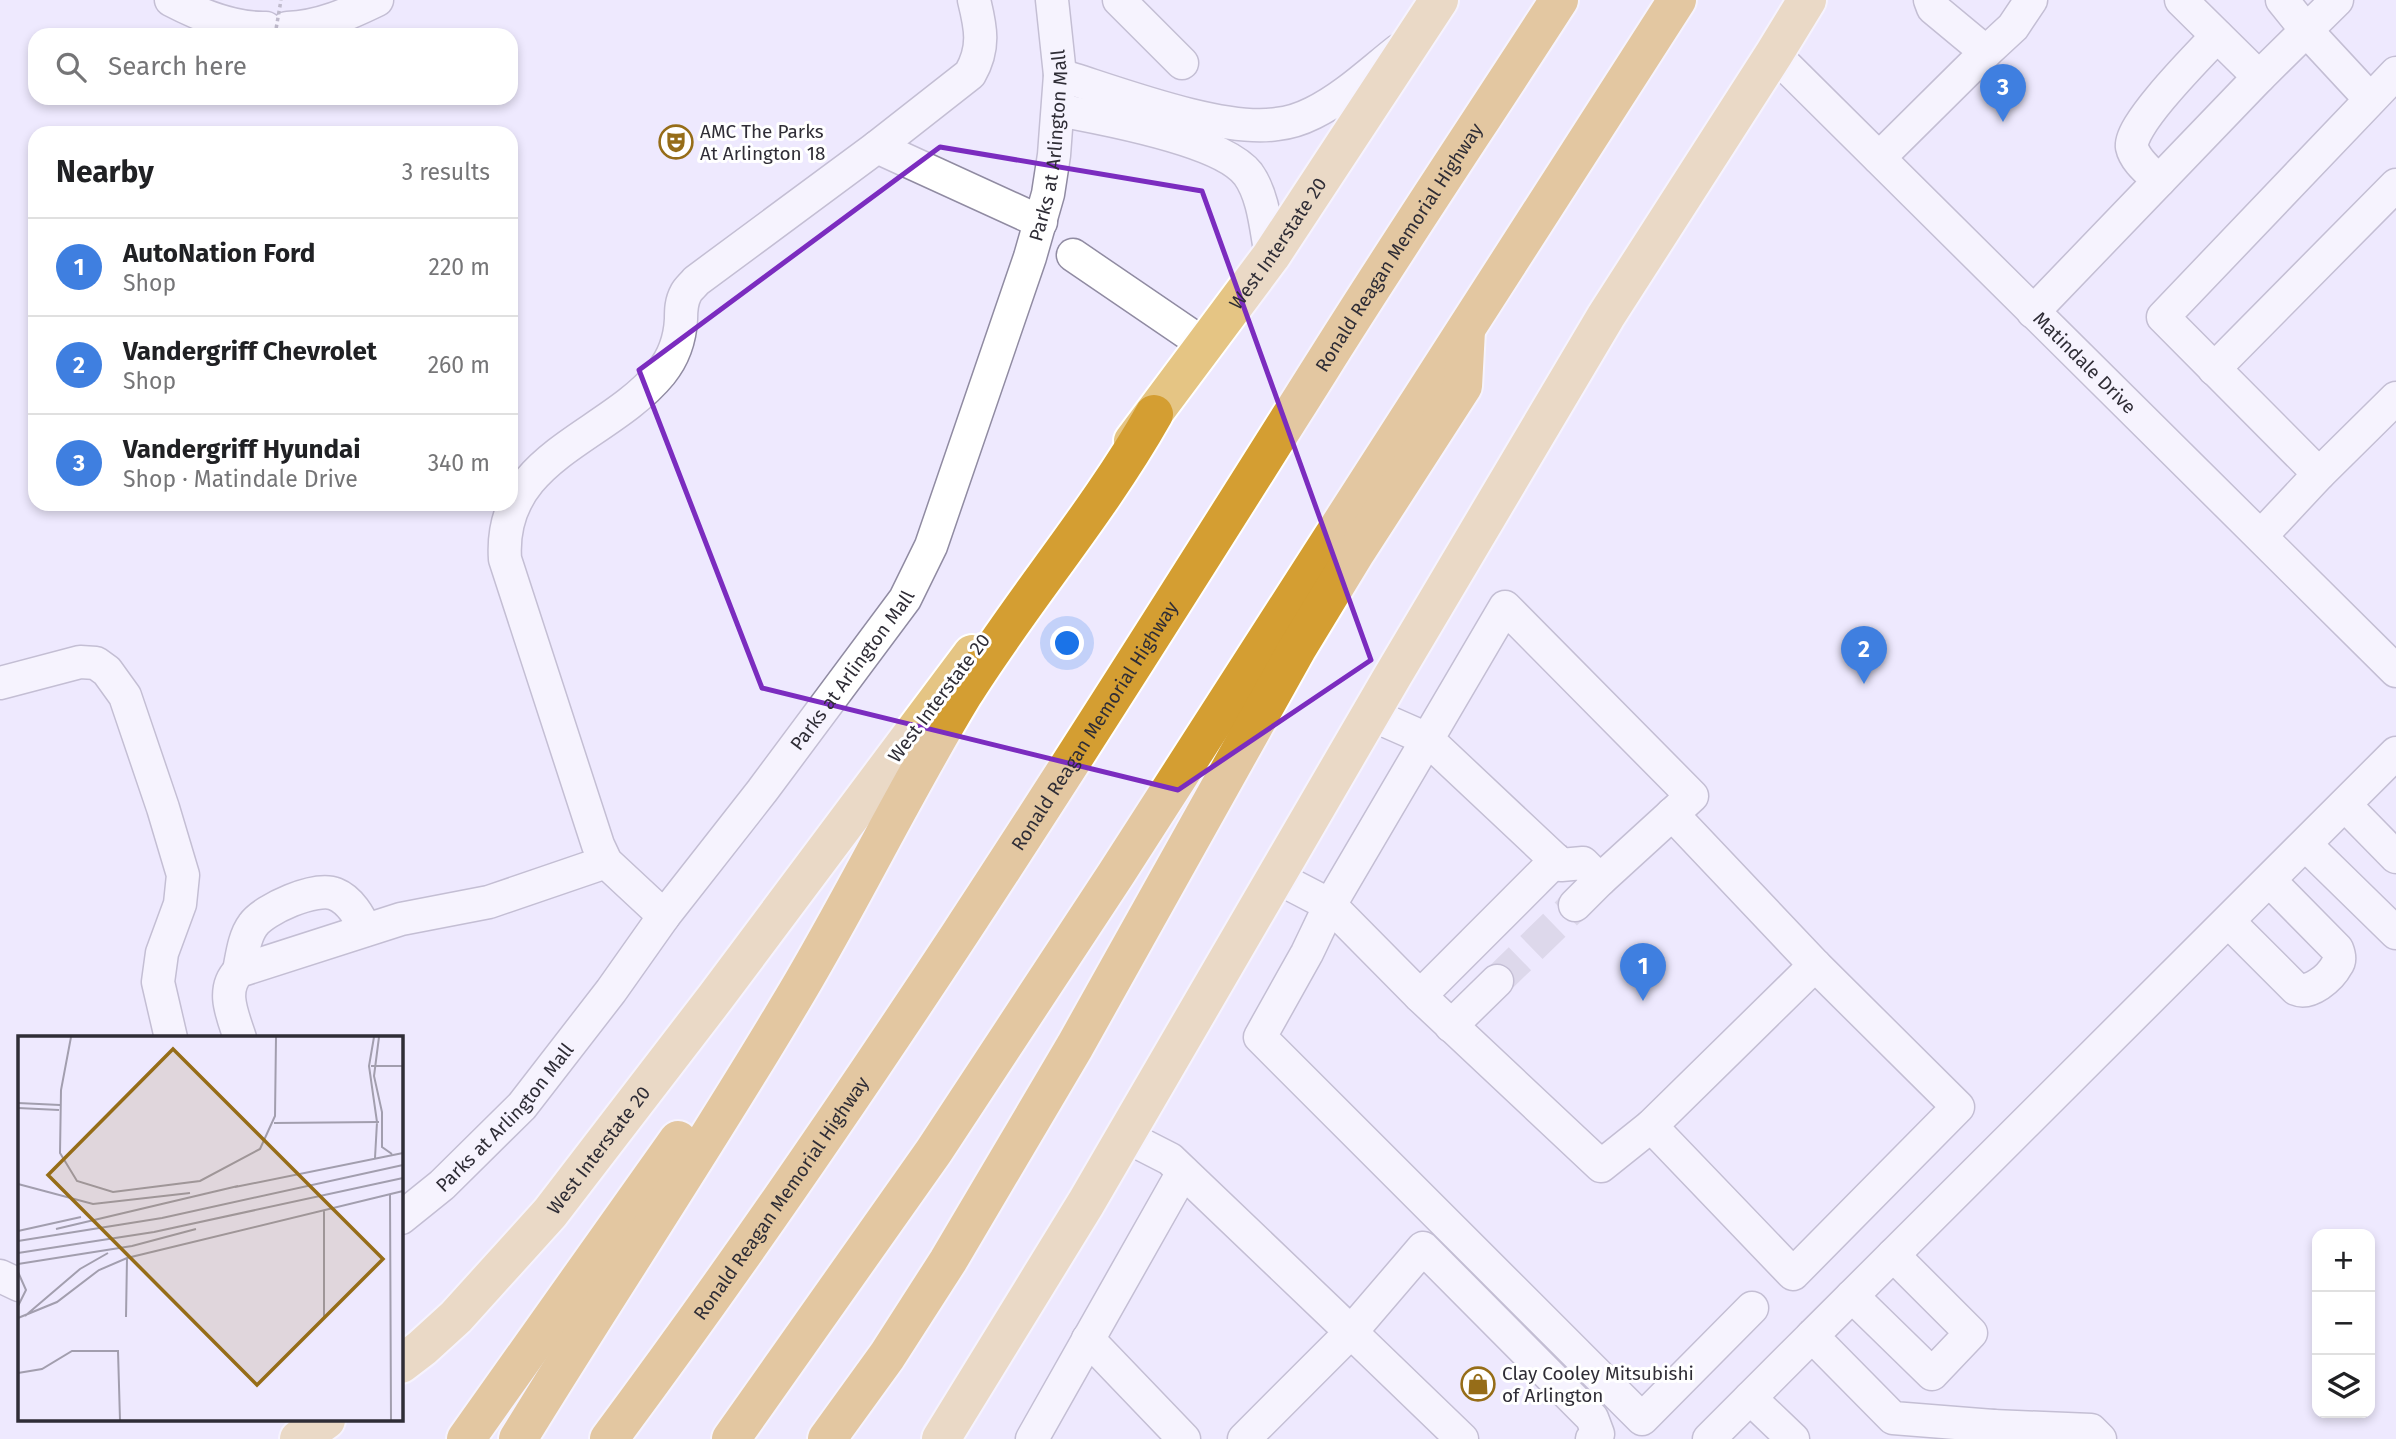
<!DOCTYPE html>
<meta charset="utf-8">
<style>
:root{--surface:#fff;--page:#f2f2f2;--text:#202124;--muted:#757577;--line:#e0e0e0;--accent:#ea580c}
body{margin:0;font-family:"Fira Sans",sans-serif;background:var(--page);color:var(--text)}
.controls{position:absolute;right:21px;bottom:21px;display:grid;overflow:hidden;border-radius:14px;box-shadow:0 4px 10px #0003}
.controls button{width:63px;height:63px;display:grid;place-items:center;padding:0;border:0;border-bottom:2px solid var(--line);background:var(--surface);color:var(--text);font:35px sans-serif}
.you{position:absolute;left:1068px;top:644px;width:24px;height:24px;margin:-18px;border:5px solid #fff;border-radius:50%;background:#1a73e8;box-shadow:0 0 0 10px #1a73e833}
.badge{display:grid;place-items:center;width:46px;height:46px;border-radius:50%;background:var(--accent);color:#fff;font-size:23px;font-weight:700}
.pin{position:absolute;translate:-50% -58px;filter:drop-shadow(0 2px 4px #0008)}
.pin::after{content:'';position:absolute;top:37px;width:24px;height:21px;background:inherit;clip-path:polygon(0 0,100% 0,50% 100%)}
.list{margin:0;padding:0;list-style:none}
h2{display:flex;justify-content:space-between;align-items:center;height:91px;margin:0;padding:0 28px;font-size:30px}
h2 small{font-size:23px;font-weight:400;color:var(--muted)}
.list li{display:grid;grid-template-columns:46px 1fr auto;gap:21px;align-items:center;box-sizing:border-box;height:98px;padding:0 28px;border-top:2px solid var(--line)}
.list b{display:block;font-size:26px;white-space:nowrap}
.list p{margin:0;font-size:23px;white-space:nowrap;color:var(--muted)}
.list em{font-size:23px;font-style:normal;color:var(--muted)}
.icon{flex:none;width:38px;height:38px;fill:none;stroke:currentColor;stroke-width:2;stroke-linecap:round;stroke-linejoin:round}
.map{position:relative;flex:none;width:2396px;height:1439px;overflow:hidden}
.search{position:absolute;background:var(--surface);box-shadow:0 4px 10px #0003;left:28px;top:28px;width:490px;height:77px;display:flex;align-items:center;gap:18px;box-sizing:border-box;padding:0 24px;border-radius:21px;color:var(--muted);font-size:26px}
.panel{position:absolute;background:var(--surface);box-shadow:0 4px 10px #0003;left:28px;top:126px;width:490px;height:385px;border-radius:21px}
.map>svg:first-child{display:block}
.lines{fill:none;stroke-linecap:round;stroke-linejoin:round}
.minor-tunnel{stroke:#c8c3d6;stroke-width:32;stroke-dasharray:32 16;stroke-linecap:butt}
.minor-casing{stroke:#908ba2;stroke-width:35}
.major-casing{stroke:#fff;stroke-width:42}
.highway-casing{stroke:#fff;stroke-width:42}
.minor{stroke:#fff;stroke-width:32}
.major{stroke:#e5c584;stroke-width:38}
.highway{stroke:#d49e32;stroke-width:38}
.path-bridge{stroke:#858291;stroke-width:3.5;stroke-dasharray:3.5 3.5;stroke-linecap:butt}
.marked{fill:none;stroke:#7b2cbf;stroke-width:5;stroke-linejoin:round}
.labels{text-anchor:middle;dominant-baseline:central;stroke-width:6;stroke-linejoin:round;paint-order:stroke}
.poi-label{font-size:19px;fill:#2f2d36;stroke:#fff;text-anchor:start}
.street-label{font-size:19px;fill:#2f2d36;stroke:#fff}
.inset-road{fill:none;stroke:#a29eae;stroke-width:2}
.view{fill:#966d18;fill-opacity:0.15;stroke:#966d18;stroke-width:3.5}
.inset-edge{fill:none;stroke:#2f2d36;stroke-width:3.5}
</style>
<div class="map">
<svg width="2396" height="1439" viewBox="0 0 2396 1439">
<rect width="100%" height="100%" fill="#eee9fe"/>
<g class="lines">
<polyline class="minor-tunnel" points="1497,981 1575,905"/>
<defs>
<g id="minor">
<path d="M171,0C200,15 233,29 266,28"/>
<polyline points="1119,0 1182,63"/>
<polyline points="2181,0 2259,77 2337,0"/>
<polyline points="2282,0 2307,31 2370,99"/>
<path d="M287,28C320,27 348,14 377,0"/>
<polyline points="1986,52 2013,27 2031,0"/>
<path id="s1" d="M1774,54L2396,671"/>
<path d="M1060,75C1115,92 1222,133 1277,124C1288,123 1303,118 1313,113C1344,98 1372,71 1399,50"/>
<path d="M1058,110C1102,118 1222,140 1248,174C1264,196 1266,230 1271,256"/>
<path d="M877,147L970,74C985,48 981,28 974,0"/>
<polyline points="1879,158 1986,52 1933,8 1930,0"/>
<path d="M2159,181C2150,172 2135,161 2132,147C2128,126 2200,54 2217,36"/>
<polyline points="1073,255 1205,345"/>
<polyline points="2033,312 2259,77"/>
<polyline points="2214,369 2396,185"/>
<polyline points="2319,474 2163,317 2396,73"/>
<polyline points="2261,536 2319,474 2396,398"/>
<polyline points="0,683 80,662 96,663 107,671 125,696 163,808 183,875 180,904 162,953 158,982 171,1038"/>
<polyline points="1370,714 1427,739 1561,865 1583,863 1600,880 1692,796 1505,607 1330,905 1307,953 1260,1037 1642,1419 1752,1308"/>
<polyline points="2345,805 2396,857"/>
<polyline points="2306,845 2396,933"/>
<polyline points="1276,877 1330,905 1420,996 1601,1166 1651,1126 1815,965"/>
<polyline points="1575,905 1600,880"/>
<path d="M664,916L606,862L598,845L505,559C498,456 607,439 661,373C674,357 680,339 681,319C681,310 681,302 686,293C688,289 693,285 696,281L877,147L1041,222"/>
<path d="M2229,922L2296,989C2310,995 2330,978 2337,965C2341,960 2339,954 2337,949L2270,881"/>
<path d="M239,971C242,956 244,937 253,925C264,909 316,886 335,894C350,900 360,917 365,930"/>
<polyline points="1420,996 1556,860"/>
<polyline points="1451,1026 1497,981"/>
<path d="M240,1038C233,1016 220,990 239,971L401,919L489,902L606,862"/>
<polyline points="1651,1126 1793,1274 1958,1107 1815,965 1672,814"/>
<polyline points="1125,1136 1170,1159 1351,1332 1244,1439"/>
<path id="s2" d="M401,1218L442,1185L522,1106L611,991L664,916L762,791L905,599L931,546L1030,257L1048,194L1054,155L1060,75L1052,0"/>
<polyline points="0,1276 19,1285"/>
<polyline points="1852,1296 1932,1374 1971,1333 1893,1255"/>
<polyline points="1088,1339 1184,1439"/>
<polyline points="1750,1398 1793,1439"/>
<polyline points="1993,1426 2091,1430 2100,1439"/>
<polyline points="1032,1439 1183,1172"/>
<polyline points="1462,1439 1351,1332 1423,1248 1592,1418 1598,1434 1592,1439"/>
<polyline points="1709,1439 1812,1336"/>
<polyline points="2006,1439 1993,1426 1893,1418 1812,1336 2396,753"/>
</g>
<g id="major">
<path id="s3" d="M1133,441L1271,256L1439,0"/>
<path id="s4" d="M401,1364L422,1348L456,1317L550,1213L715,998L972,654"/>
<polyline points="299,1439 326,1420"/>
<polyline points="941,1439 1086,1203 1392,677 1606,316 1774,54 1807,0"/>
</g>
<g id="highway">
<polyline points="466,1439 678,1140"/>
<path d="M518,1439C607,1294 701,1153 788,1007C850,905 901,797 963,695C1023,599 1098,513 1154,414"/>
<path id="s5" d="M609,1439C864,1096 1091,733 1319,371C1397,246 1479,124 1559,0"/>
<polyline points="731,1439 934,1151 1116,874 1677,0"/>
<polyline points="827,1439 887,1356 948,1261 1075,1046 1297,649 1356,552 1463,386 1466,330"/>
</g>
</defs>
<use href="#minor" class="minor-casing"/>
<use href="#major" class="major-casing"/>
<use href="#highway" class="highway-casing"/>
<use href="#minor" class="minor"/>
<use href="#major" class="major"/>
<use href="#highway" class="highway"/>
<polyline class="path-bridge" points="275,35 281,0"/>
</g>
<path d="M0 0H2396V1439H0ZM940,147L1202,191L1371,660L1178,790L762,688L639,370Z" fill="#eee9fe" fill-opacity=".55" fill-rule="evenodd"/>
<path class="marked" d="M940,147L1202,191L1371,660L1178,790L762,688L639,370Z"/>
<defs>
<symbol id="theatre-ring" viewBox="-11 -11 22 22"><circle r="9.5" fill="#fff" stroke="#966d18" stroke-width="1.5"/><path d="M-5-5.5Q0-4 5-5.5V0Q5 5 0 6Q-5 5-5 0ZM-3.3-2.5H-1v1.5H-3.3ZM1-2.5H3.3v1.5H1ZM-2.8 1Q0 5.5 2.8 1Z" fill="#966d18"/></symbol>
<symbol id="shop-ring" viewBox="-11 -11 22 22"><circle r="9.5" fill="#fff" stroke="#966d18" stroke-width="1.5"/><path d="M-5-2.5h2.3a2.7 3.5 0 0 1 5.4 0H5L5.5 6h-11ZM-1.5-2.5h3a1.5 2.3 0 0 0-3 0Z" fill="#966d18"/></symbol>
</defs>
<g fill-rule="evenodd">
<use href="#theatre-ring" x="657" y="123" width="38" height="38"/>
<use href="#shop-ring" x="1459" y="1365" width="38" height="38"/>
</g>
<g class="labels">
<g class="poi-label">
<text x="700" y="131">AMC The Parks<tspan x="700" dy="22">At Arlington 18</tspan></text>
<text x="1502" y="1373">Clay Cooley Mitsubishi<tspan x="1502" dy="22">of Arlington</tspan></text>
</g>
<g class="street-label">
<text stroke="none"><textPath href="#s2" startOffset="1279">Parks at Arlington Mall</textPath></text>
<text stroke="none"><textPath href="#s3" startOffset="245">West Interstate 20</textPath></text>
<text stroke="none"><textPath href="#s5" startOffset="1430">Ronald Reagan Memorial Highway</textPath></text>
<text stroke="none"><textPath href="#s1" startOffset="438">Matindale Drive</textPath></text>
<text stroke="none"><textPath href="#s2" startOffset="712">Parks at Arlington Mall</textPath></text>
<text transform="translate(939 698) rotate(-53)">West Interstate 20</text>
<text stroke="none"><textPath href="#s5" startOffset="863">Ronald Reagan Memorial Highway</textPath></text>
<text stroke="none"><textPath href="#s2" startOffset="145">Parks at Arlington Mall</textPath></text>
<text stroke="none"><textPath href="#s4" startOffset="292">West Interstate 20</textPath></text>
<text stroke="none"><textPath href="#s5" startOffset="296">Ronald Reagan Memorial Highway</textPath></text>
</g>
</g>
<g transform="translate(18 1036)">
<rect width="385" height="385" fill="#eee9fe"/>
<path class="inset-road" d="M53,1L43,54L42,117L59,145L95,156L182,145L242,113L257,80L258,1M356,1L351,30L359,86L357,122M361,1L356,40L364,76V111L374,118M353,30H385M0,67L42,69M0,72L41,74M256,87L361,86M0,148L75,168L172,157M217,151L385,117M372,158L373,384M306,174V283M38,193L220,150M0,195L63,181M0,205L144,182L385,129M0,217L136,196L385,142M0,228L114,210L178,193M0,236L8,254L0,270M7,280L62,233L90,217M108,281L109,222M0,282L39,266L81,234L109,222L385,155M0,337L24,333L54,315H100L102,384"/>
<path class="view" d="M155,13L365,223L239,349L30,139Z"/>
<rect width="385" height="385" class="inset-edge"/>
</g>
</svg>
<div class="controls">
<button>+</button>
<button>−</button>
<button><svg class="icon" aria-label="layers" viewBox="0 0 24 24"><path d="M12 4l9 5-9 5-9-5zM3 14l9 5 9-5"/></svg></button>
</div>
<div class="you"></div>
<div class="pin badge" style="left:1643px;top:1001px;background:#3f7fe0">1</div>
<div class="pin badge" style="left:1864px;top:684px;background:#3f7fe0">2</div>
<div class="pin badge" style="left:2003px;top:122px;background:#3f7fe0">3</div>
<div class="search"><svg class="icon" aria-label="search" viewBox="0 0 24 24"><circle cx="10" cy="10" r="6"/><path d="M15 15l6 6"/></svg>Search here</div>
<section class="panel">
<h2>Nearby<small>3 results</small></h2>
<ul class="list">
<li><span class="badge" style="background:#3f7fe0">1</span><div><b>AutoNation Ford</b><p>Shop</p></div><em>220 m</em></li>
<li><span class="badge" style="background:#3f7fe0">2</span><div><b>Vandergriff Chevrolet</b><p>Shop</p></div><em>260 m</em></li>
<li><span class="badge" style="background:#3f7fe0">3</span><div><b>Vandergriff Hyundai</b><p>Shop · Matindale Drive</p></div><em>340 m</em></li>
</ul>
</section>
</div>
